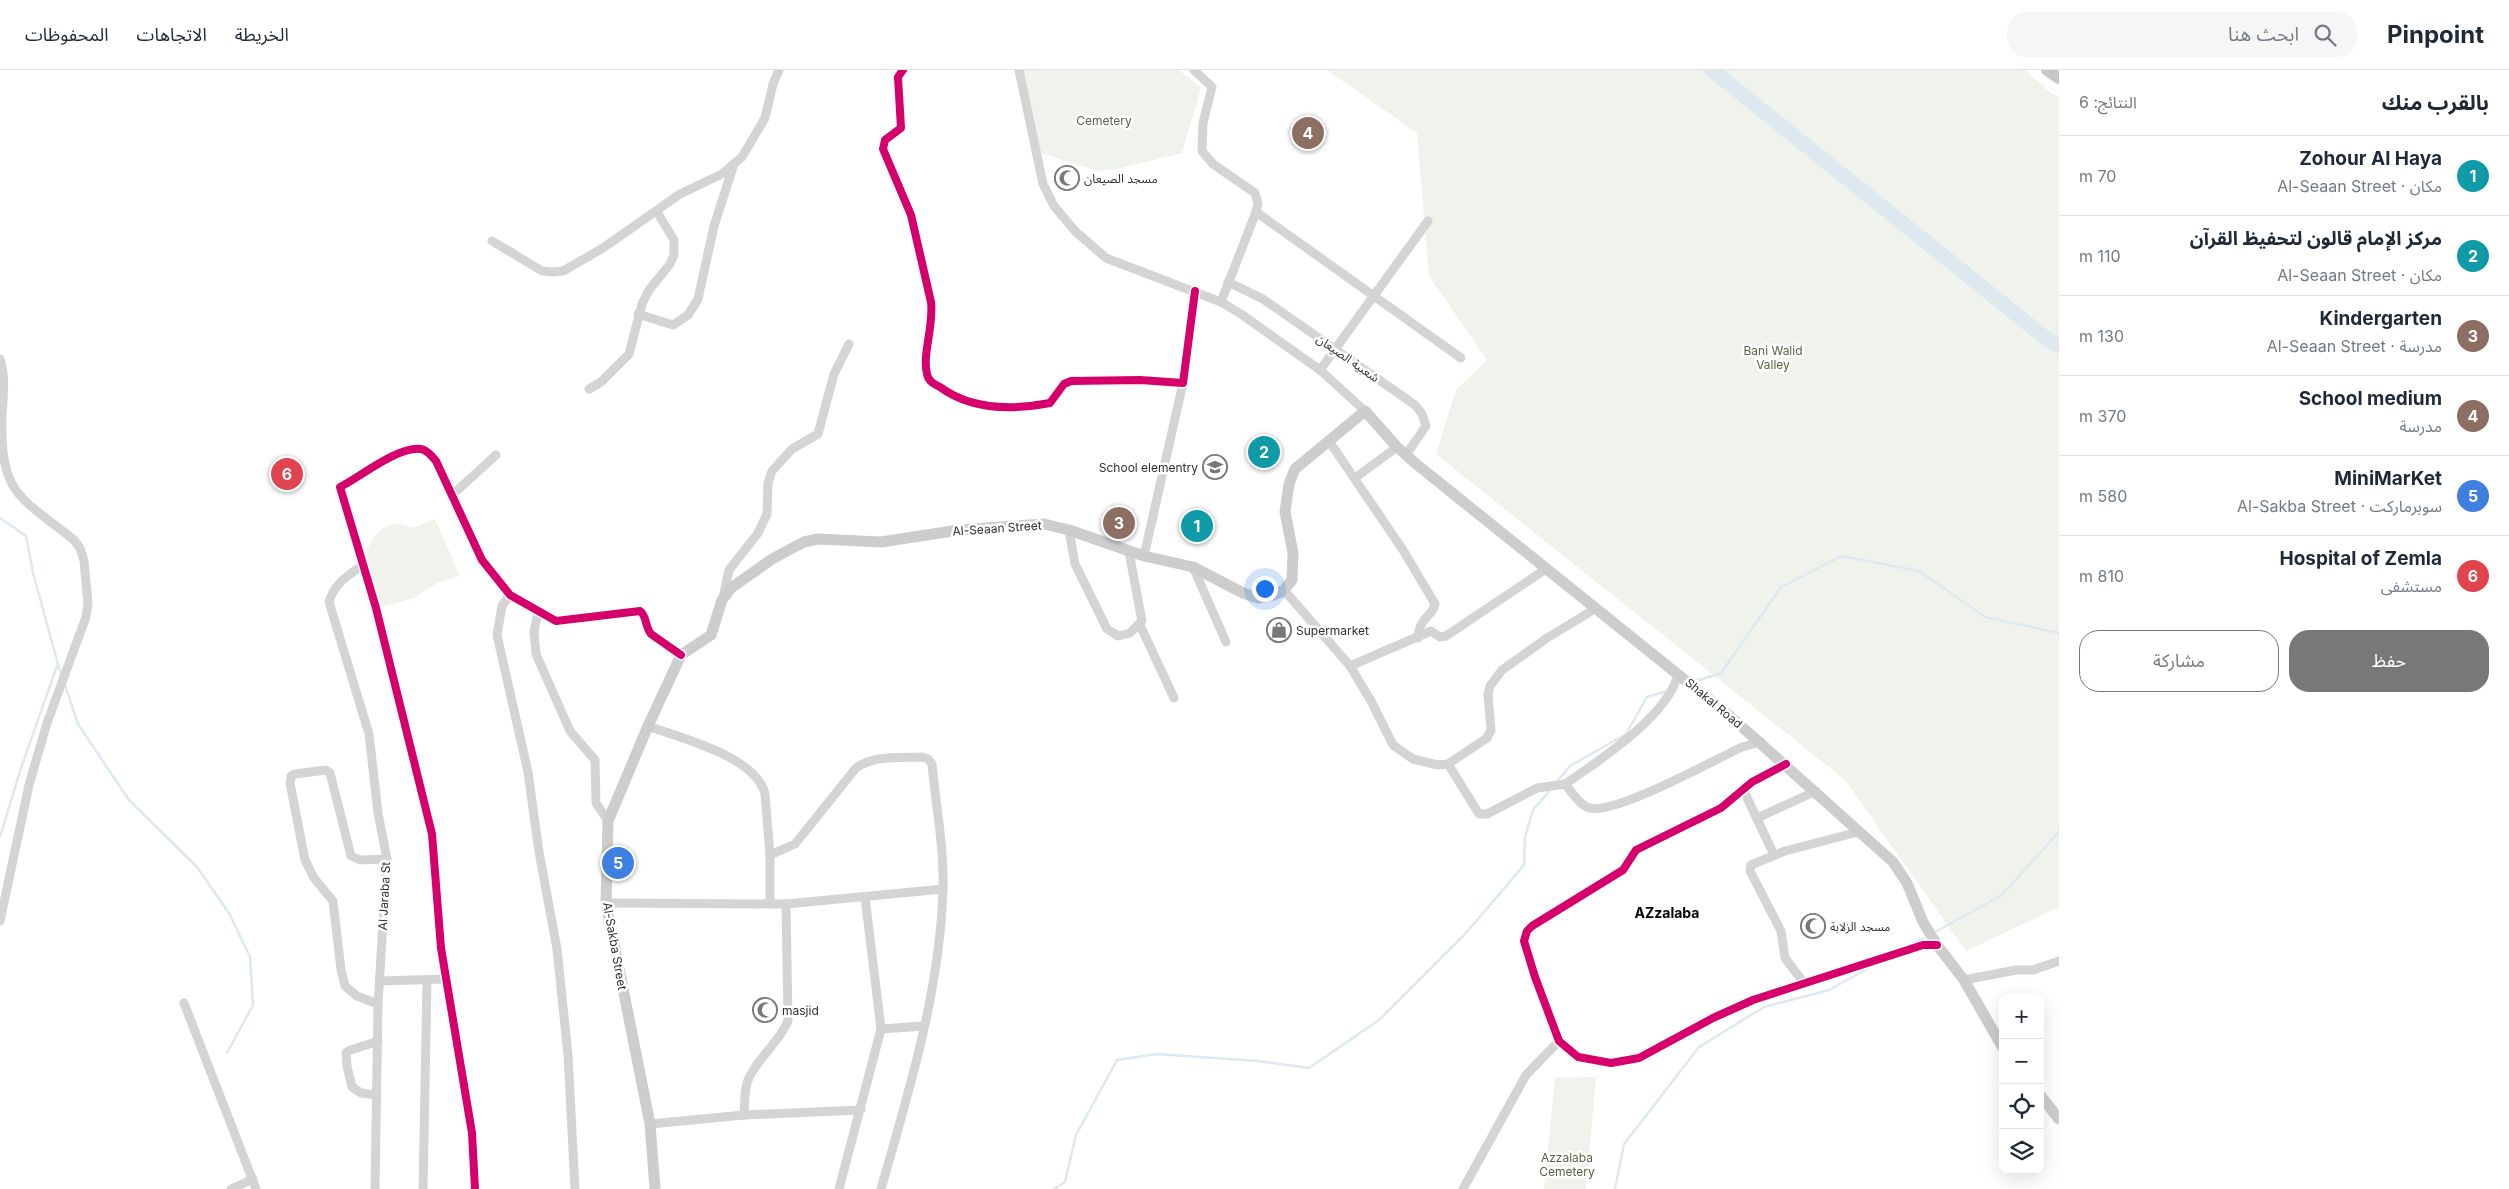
<!DOCTYPE html>
<html lang="ar">
<meta charset="utf-8">
<style>
:root{--surface:#fff;--page:#f6f6f7;--text:#1f2937;--muted:#747a83;--line:#e0e1e3;--accent:#787878}
body{margin:0;font-family:Inter,"Noto Sans Arabic",sans-serif;background:var(--page);color:var(--text);direction:rtl}
.controls{position:absolute;right:15px;bottom:15px;display:grid;overflow:hidden;border-radius:10px;box-shadow:0 5px 20px #0002}
.controls button{width:45px;height:45px;display:grid;place-items:center;padding:0;border:0;border-bottom:1px solid var(--line);background:var(--surface);color:var(--text);font:25px sans-serif}
.you{position:absolute;left:1264px;top:518px;width:18px;height:18px;margin:-12px;border:4px solid #fff;border-radius:50%;background:#1a73e8;box-shadow:0 0 0 8px #1a73e833}
.badge{display:grid;place-items:center;width:32px;height:32px;border-radius:50%;background:var(--accent);color:#fff;font-size:16px;font-weight:700}
.pin{position:absolute;translate:-50% -50%;border:2px solid #fff;box-shadow:0 1px 5px #0006}
.list{margin:0;padding:0;list-style:none}
h2{display:flex;justify-content:space-between;align-items:center;height:65px;margin:0;padding:0 20px;font-size:21px}
h2 small{font-size:16px;font-weight:400;color:var(--muted)}
.list li{display:grid;grid-template-columns:32px 1fr auto;gap:15px;align-items:center;box-sizing:border-box;height:80px;padding:0 20px;border-top:1px solid var(--line)}
.list b{display:block;font-size:19px;white-space:nowrap}
.list p{margin:0;font-size:16px;white-space:nowrap;color:var(--muted)}
.list em{font-size:16px;font-style:normal;color:var(--muted)}
.actions{display:flex;gap:10px;padding:15px 20px}
.actions a{flex:1;padding:11px 0;border:1px solid var(--accent);border-radius:20px;text-align:center;font-size:18px;color:var(--accent)}
.actions .main{background:var(--accent);color:#fff}
.icon{flex:none;width:28px;height:28px;fill:none;stroke:currentColor;stroke-width:2;stroke-linecap:round;stroke-linejoin:round}
.map{position:relative;flex:none;width:2059px;height:1119px;overflow:hidden;direction:ltr}
header{display:flex;align-items:center;gap:30px;box-sizing:border-box;height:70px;padding:0 25px;background:var(--surface);border-bottom:1px solid var(--line)}
header strong{font-size:24px}
nav{display:flex;gap:28px;margin-inline-start:auto;font-size:18px}
.search{width:350px;height:45px;background:var(--page);display:flex;align-items:center;gap:12px;box-sizing:border-box;padding:0 18px;border-radius:20px;color:var(--muted);font-size:19px}
main{display:flex}
aside{flex:1;background:var(--surface)}
.map>svg:first-child{display:block}
.green{fill:#f0f2ec}
.lines{fill:none;stroke-linecap:round;stroke-linejoin:round}
.stream{stroke:#dde9ef;stroke-width:2.5}
.river{stroke:#dde9ef;stroke-width:15}
.minor{stroke:#d4d4d4;stroke-width:9}
.secondary{stroke:#cdcdcd;stroke-width:11}
.primary{stroke:#c7c7c7;stroke-width:12}
.cycleway-casing{stroke:#fff;stroke-width:11}
.cycleway{stroke:#d6006c;stroke-width:8}
.labels{text-anchor:middle;dominant-baseline:central;stroke-width:5;stroke-linejoin:round;paint-order:stroke}
.park-label{font-size:12px;fill:#556642;stroke:#fff}
.poi-label{font-size:12px;fill:#2f2f2f;stroke:#fff;text-anchor:start}
.street-label{font-size:12px;fill:#2f2f2f;stroke:#fff}
.neighbourhood-label{font-size:14px;font-weight:bold;fill:#000;stroke:#fff}
</style>
<header>
<strong>Pinpoint</strong>
<div class="search"><svg class="icon" aria-label="search" viewBox="0 0 24 24"><circle cx="10" cy="10" r="6"/><path d="M15 15l6 6"/></svg>ابحث هنا</div>
<nav><a>الخريطة</a><a>الاتجاهات</a><a>المحفوظات</a></nav>
</header>
<main>
<aside>
<h2>بالقرب منك<small>النتائج: 6</small></h2>
<ul class="list">
<li><span class="badge" style="background:#0f9aa8">1</span><div><b>Zohour Al Haya</b><p>مكان · Al-Seaan Street</p></div><em>70 m</em></li>
<li><span class="badge" style="background:#0f9aa8">2</span><div><b>مركز الإمام قالون لتحفيظ القرآن</b><p>مكان · Al-Seaan Street</p></div><em>110 m</em></li>
<li><span class="badge" style="background:#8d6e63">3</span><div><b>Kindergarten</b><p>مدرسة · Al-Seaan Street</p></div><em>130 m</em></li>
<li><span class="badge" style="background:#8d6e63">4</span><div><b>School medium</b><p>مدرسة</p></div><em>370 m</em></li>
<li><span class="badge" style="background:#3f7fe0">5</span><div><b>MiniMarKet</b><p>سوبرماركت · Al-Sakba Street</p></div><em>580 m</em></li>
<li><span class="badge" style="background:#e0444e">6</span><div><b>Hospital of Zemla</b><p>مستشفى</p></div><em>810 m</em></li>
</ul>
<div class="actions"><a class="main">حفظ</a><a>مشاركة</a></div>
</aside>
<div class="map">
<svg width="2059" height="1119" viewBox="0 0 2059 1119">
<rect width="100%" height="100%" fill="#fff"/>
<g class="green">
<polygon points="1022,0 1179,0 1201,18 1182,83 1117,99 1098,101 1041,83"/>
<polygon points="1327,0 2025,0 2052,24 2059,26 2059,837 1966,881 1845,710 1436,384 1456,320 1487,290 1429,206 1417,63"/>
<path d="M435,449L460,506L437,513L414,528L382,537L365,484C375,462 386,447 413,458Z"/>
<polygon points="1596,1007 1586,1119 1544,1119 1555,1008"/>
</g>
<g class="lines">
<g class="stream">
<polyline points="0,448 26,466 33,503 61,605"/>
<polyline points="1693,612 1721,603 1781,517 1842,486 1919,501 1985,547 2059,563"/>
<polyline points="65,615 78,654 129,730 197,797 229,843 250,887 253,935 227,983"/>
<polyline points="1556,713 1570,696 1626,664 1647,627 1667,621"/>
<polyline points="0,767 20,701 57,596"/>
<polyline points="1937,861 2002,825 2059,762"/>
<polyline points="1912,874 1924,868"/>
<polyline points="1054,1119 1065,1112 1076,1065 1117,990 1157,984 1257,991 1309,998 1379,950 1466,863 1524,795 1525,767 1533,740 1551,719"/>
<polyline points="1615,1119 1624,1074 1699,977 1764,937 1829,920 1874,895"/>
</g>
<polyline class="river" points="1712,0 2048,270 2059,276"/>
<g class="minor">
<path d="M903,0L898,7L901,58L885,70L883,79L911,145L931,232C934,256 922,284 927,304C928,311 934,314 940,317C971,340 1013,340 1050,333L1064,314L1071,311L1140,310L1183,313L1195,221"/>
<polyline points="1019,0 1043,114 1054,136 1075,161 1106,188 1221,232 1241,244 1320,300 1365,341"/>
<polyline points="1194,0 1212,17 1203,53 1202,81 1213,94 1255,123 1258,133 1256,142 1221,232"/>
<polyline points="1256,142 1461,288"/>
<polyline points="492,171 542,201 553,202 563,201 603,178 680,124 722,104 742,87 765,48 773,14 779,0"/>
<polyline points="1228,212 1263,229 1415,335 1422,344 1426,356 1406,385"/>
<polyline points="638,244 673,255 688,245 698,229 714,156 733,97"/>
<path d="M0,289C6,308 3,327 2,346C0,425 19,426 74,470L80,478L84,491L88,533L86,547L47,653L29,715L0,851"/>
<polyline points="1320,300 1428,151"/>
<polyline points="589,319 601,312 629,284 642,234 649,220 670,194 674,185 674,170 657,142"/>
<path d="M1329,371L1403,480L1435,534C1432,548 1420,545 1418,568"/>
<polyline points="1355,408 1397,377"/>
<polyline points="451,426 496,385"/>
<polyline points="1069,460 1075,494 1107,559 1118,566 1130,563 1142,551 1129,482"/>
<polyline points="1144,486 1183,313"/>
<path d="M363,495C348,505 334,514 329,532L369,664L378,743L387,789L378,934L375,1119"/>
<polyline points="1193,497 1226,572"/>
<polyline points="1284,520 1350,596 1371,631 1393,675 1413,689 1438,695 1448,694 1487,668 1491,660 1488,625 1490,616 1502,600 1547,568 1595,539"/>
<polyline points="510,525 502,536 497,565 528,702 539,782 557,879 568,985 575,1119"/>
<polyline points="723,528 729,500 758,463 767,444 768,413 772,401 792,379 818,364 834,304 849,274"/>
<polyline points="538,542 534,562 536,584 570,661 595,690 596,733 608,751"/>
<polyline points="1140,555 1174,628"/>
<polyline points="1350,596 1431,561 1440,567 1446,566 1546,499"/>
<path d="M648,656C680,668 756,686 765,724L770,785V834"/>
<path d="M1448,694L1479,744H1487L1537,718L1565,714C1572,722 1580,736 1590,738C1615,745 1714,690 1742,677L1761,672"/>
<polyline points="1786,694 1752,712 1721,738 1636,780 1623,800 1532,856 1527,861 1524,871 1535,907 1559,971 1578,987 1611,993 1639,988 1713,948 1753,930 1923,875 1937,875"/>
<path d="M1565,714C1599,691 1669,645 1678,604"/>
<polyline points="1743,719 1774,785"/>
<polyline points="1757,748 1816,721"/>
<path d="M770,785L795,774L856,698C874,685 900,688 922,687L928,689L932,694C936,736 944,777 943,819C940,921 909,1021 881,1119"/>
<polyline points="606,833 786,834 943,819"/>
<polyline points="1964,910 2016,900 2033,900 2059,891"/>
<polyline points="380,911 446,909"/>
<polyline points="1804,913 1785,888 1781,861 1750,801 1751,795 1785,781 1858,762"/>
<polyline points="184,933 256,1119"/>
<polyline points="378,934 357,926 345,916 341,900 333,831 314,808 305,790 290,713 291,706 295,704 326,700 330,703 351,786 360,790 387,789"/>
<polyline points="881,959 924,956"/>
<polyline points="377,1025 361,1023 352,1017 347,996 346,983 348,981 378,971"/>
<path d="M744,1045C745,1033 744,1020 748,1010C757,988 779,973 788,951L786,834"/>
<polyline points="650,1054 744,1045 861,1040"/>
<polyline points="231,1119 253,1109"/>
<polyline points="423,1119 427,911"/>
<path d="M475,1119L472,1063L441,878L432,764L376,538L340,417C360,407 398,376 421,379C427,380 432,386 436,391L482,490L510,525L556,551L640,541C647,546 645,557 651,564L681,585"/>
<polyline points="839,1119 881,959 865,827"/>
<polyline points="1463,1119 1526,1005 1559,971"/>
</g>
<g class="secondary">
<polyline points="2040,1025 2059,1049"/>
<polyline points="655,1119 650,1054 606,833 608,751 648,656 681,585 711,565 722,530 731,518 772,489 804,472 818,469 881,472 959,460 1044,454 1069,460 1144,486 1193,497 1243,523 1258,528 1274,525 1284,520 1292,510 1293,483 1285,442 1289,414 1295,399 1365,341 1397,377 1415,393 1732,648 1893,792 1907,813 1923,852 1937,875 1964,910 2003,978"/>
</g>
<polyline class="primary" points="2047,0 2059,8"/>
<defs>
<g id="cycleway">
<path d="M903,0L898,7L901,58L885,70L883,79L911,145L931,232C934,256 922,284 927,304C928,311 934,314 940,317C971,340 1013,340 1050,333L1064,314L1071,311L1140,310L1183,313L1195,221"/>
<polyline points="1786,694 1752,712 1721,738 1636,780 1623,800 1532,856 1527,861 1524,871 1535,907 1559,971 1578,987 1611,993 1639,988 1713,948 1753,930 1923,875 1937,875"/>
<path d="M475,1119L472,1063L441,878L432,764L376,538L340,417C360,407 398,376 421,379C427,380 432,386 436,391L482,490L510,525L556,551L640,541C647,546 645,557 651,564L681,585"/>
</g>
</defs>
<use href="#cycleway" class="cycleway-casing"/>
<use href="#cycleway" class="cycleway"/>
</g>
<defs>
<symbol id="mosque-ring" viewBox="-11 -11 22 22"><circle r="9.5" fill="#fff" stroke="#787878" stroke-width="1.5"/><path d="M3.5-4.9A6 6 0 1 0 3.5 4.9A5 5 0 1 1 3.5-4.9Z" fill="#787878"/></symbol>
<symbol id="school-ring" viewBox="-11 -11 22 22"><circle r="9.5" fill="#fff" stroke="#787878" stroke-width="1.5"/><path d="M0-5L7-2L0 1L-7-2ZM-4 1L0 2.5L4 1V4Q0 6-4 4Z" fill="#787878"/></symbol>
<symbol id="shop-ring" viewBox="-11 -11 22 22"><circle r="9.5" fill="#fff" stroke="#787878" stroke-width="1.5"/><path d="M-5-2.5h2.3a2.7 3.5 0 0 1 5.4 0H5L5.5 6h-11ZM-1.5-2.5h3a1.5 2.3 0 0 0-3 0Z" fill="#787878"/></symbol>
</defs>
<g fill-rule="evenodd">
<use href="#mosque-ring" x="1053" y="94" width="28" height="28"/>
<use href="#school-ring" x="1201" y="383" width="28" height="28"/>
<use href="#shop-ring" x="1265" y="546" width="28" height="28"/>
<use href="#mosque-ring" x="1799" y="842" width="28" height="28"/>
<use href="#mosque-ring" x="751" y="926" width="28" height="28"/>
</g>
<g class="labels">
<g class="park-label">
<text x="1104" y="50">Cemetery</text>
<text x="1773" y="280">Bani Walid<tspan x="1773" dy="14">Valley</tspan></text>
<text x="1567" y="1087">Azzalaba<tspan x="1567" dy="14">Cemetery</tspan></text>
</g>
<g class="poi-label">
<text x="1084" y="108">مسجد الصيعان</text>
<text x="1198" y="397" text-anchor="end">School elementry</text>
<text x="1296" y="560">Supermarket</text>
<text x="1830" y="856">مسجد الزلابة</text>
<text x="782" y="940">masjid</text>
</g>
<g class="street-label">
<text transform="translate(1348 288) rotate(35)">شعبية الصيعان</text>
<text transform="translate(997 458) rotate(-4)">Al-Seaan Street</text>
<text transform="translate(1714 633) rotate(40)">Shakal Road</text>
<text transform="translate(384 826) rotate(-87)">Al Jaraba St</text>
<text transform="translate(615 876) rotate(80)">Al-Sakba Street</text>
</g>
<g class="neighbourhood-label">
<text x="1667" y="842">AZzalaba</text>
</g>
</g>
</svg>
<div class="controls">
<button>+</button>
<button>−</button>
<button><svg class="icon" aria-label="locate" viewBox="0 0 24 24"><circle cx="12" cy="12" r="6"/><path d="M12 2v4M12 18v4M2 12h4M18 12h4"/></svg></button>
<button><svg class="icon" aria-label="layers" viewBox="0 0 24 24"><path d="M12 4l9 5-9 5-9-5zM3 14l9 5 9-5"/></svg></button>
</div>
<div class="you"></div>
<div class="pin badge" style="left:1197px;top:456px;background:#0f9aa8">1</div>
<div class="pin badge" style="left:1264px;top:382px;background:#0f9aa8">2</div>
<div class="pin badge" style="left:1119px;top:453px;background:#8d6e63">3</div>
<div class="pin badge" style="left:1308px;top:63px;background:#8d6e63">4</div>
<div class="pin badge" style="left:618px;top:793px;background:#3f7fe0">5</div>
<div class="pin badge" style="left:287px;top:404px;background:#e0444e">6</div>
</div>
</main>
